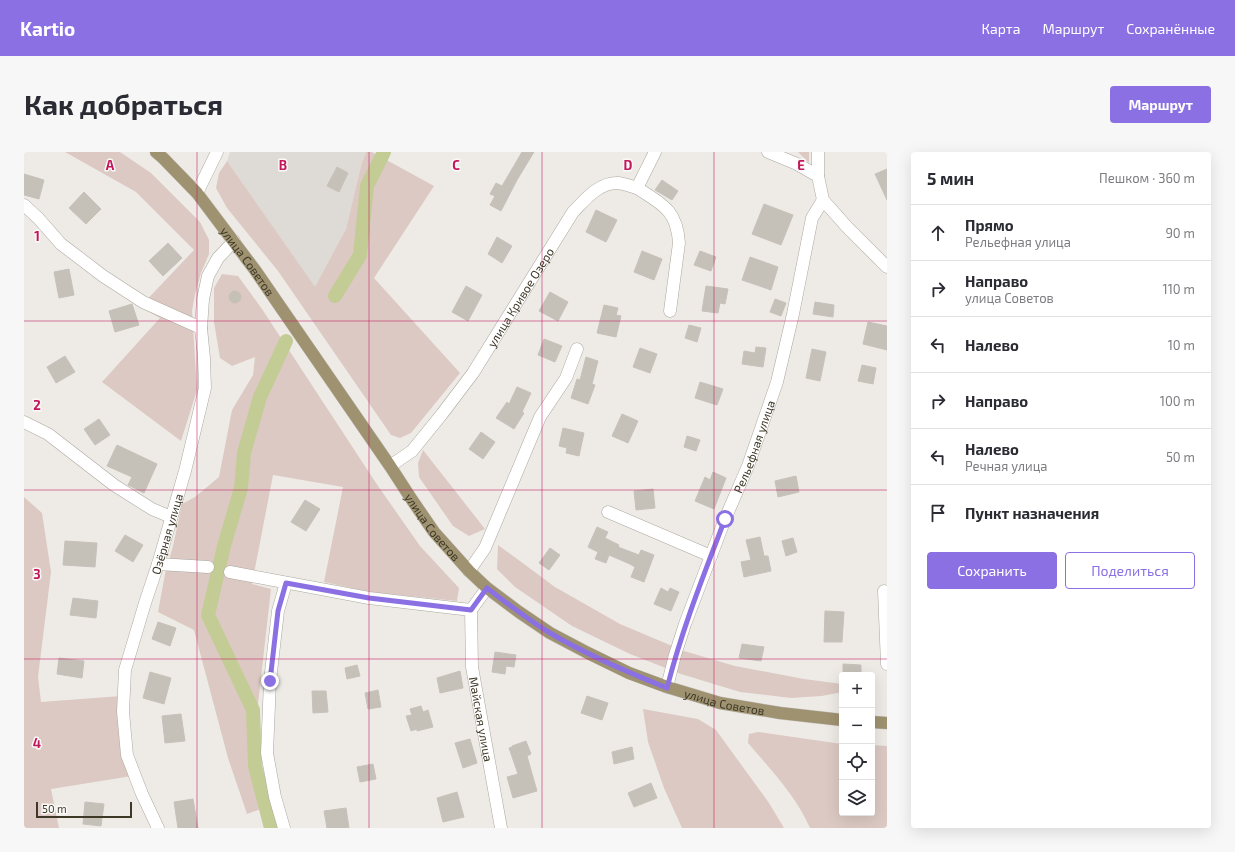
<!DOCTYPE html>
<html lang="ru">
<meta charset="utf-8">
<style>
:root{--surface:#fff;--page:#f7f7f7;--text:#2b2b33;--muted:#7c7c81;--line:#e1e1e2;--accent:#8b70e3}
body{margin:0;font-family:"Exo 2",sans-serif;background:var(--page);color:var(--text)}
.controls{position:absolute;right:12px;bottom:12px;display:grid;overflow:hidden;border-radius:4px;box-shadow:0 4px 16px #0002}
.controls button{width:36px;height:36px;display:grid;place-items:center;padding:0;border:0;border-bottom:1px solid var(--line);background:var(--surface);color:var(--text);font:20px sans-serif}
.scale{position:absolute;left:12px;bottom:10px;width:96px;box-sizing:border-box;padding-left:4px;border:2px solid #3e3827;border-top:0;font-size:11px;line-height:14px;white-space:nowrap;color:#3e3827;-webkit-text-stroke:3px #faf9f7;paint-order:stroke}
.stop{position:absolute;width:12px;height:12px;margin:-9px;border:3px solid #8b70e3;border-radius:50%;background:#fff}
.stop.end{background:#8b70e3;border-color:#fff;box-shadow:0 1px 4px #0008}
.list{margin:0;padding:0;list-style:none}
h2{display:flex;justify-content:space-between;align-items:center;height:52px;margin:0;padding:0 16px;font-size:17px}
h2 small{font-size:13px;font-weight:400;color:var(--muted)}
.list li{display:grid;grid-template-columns:26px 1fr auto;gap:12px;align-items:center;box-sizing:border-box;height:56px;padding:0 16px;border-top:1px solid var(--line)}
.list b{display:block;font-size:15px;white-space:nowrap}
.list p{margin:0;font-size:13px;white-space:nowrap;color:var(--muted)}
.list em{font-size:13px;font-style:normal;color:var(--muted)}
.actions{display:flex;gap:8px;padding:12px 16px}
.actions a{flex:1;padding:9px 0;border:1px solid var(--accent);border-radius:4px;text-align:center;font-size:14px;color:var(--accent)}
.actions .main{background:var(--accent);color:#fff}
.icon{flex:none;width:22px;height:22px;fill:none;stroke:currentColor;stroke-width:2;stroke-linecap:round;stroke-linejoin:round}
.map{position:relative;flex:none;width:863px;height:676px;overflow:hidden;border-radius:4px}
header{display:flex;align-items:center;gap:24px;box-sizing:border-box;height:56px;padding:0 20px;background:var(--accent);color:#fff}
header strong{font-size:19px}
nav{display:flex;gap:22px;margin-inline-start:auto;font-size:14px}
.intro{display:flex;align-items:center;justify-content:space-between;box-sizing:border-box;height:96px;padding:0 24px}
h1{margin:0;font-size:28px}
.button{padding:10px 18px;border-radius:4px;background:var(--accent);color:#fff;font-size:14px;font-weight:700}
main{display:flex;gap:24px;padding:0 24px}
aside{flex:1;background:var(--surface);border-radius:4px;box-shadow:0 4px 16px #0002}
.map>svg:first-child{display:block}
.built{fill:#dedad5}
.green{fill:#dcc9c3}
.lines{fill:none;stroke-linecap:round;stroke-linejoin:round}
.canal{stroke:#c4cc96;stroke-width:14}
.building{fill:#c5c1b9;stroke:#c7c1ba}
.minor-casing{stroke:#aba79e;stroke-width:13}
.major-casing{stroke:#c9c7c3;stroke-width:13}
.minor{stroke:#fff;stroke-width:12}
.major{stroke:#9e9270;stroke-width:12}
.route{stroke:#8b70e3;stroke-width:5}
.grid{fill:none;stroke:#c2185b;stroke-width:1;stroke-opacity:0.55}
.labels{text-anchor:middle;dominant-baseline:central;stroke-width:3;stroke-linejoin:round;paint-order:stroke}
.street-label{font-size:12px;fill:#3e3827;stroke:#faf9f7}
.grid-label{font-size:13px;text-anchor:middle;font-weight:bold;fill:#c2185b;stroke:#faf9f7;stroke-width:3;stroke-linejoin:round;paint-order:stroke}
</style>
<header>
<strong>Kartio</strong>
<nav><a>Карта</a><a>Маршрут</a><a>Сохранённые</a></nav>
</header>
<div class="intro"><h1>Как добраться</h1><a class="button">Маршрут</a></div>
<main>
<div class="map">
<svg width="863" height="676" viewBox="0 0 863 676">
<rect width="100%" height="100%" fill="#eeebe7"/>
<polygon class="built" points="206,0 342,0 337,14 322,77 291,136 203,9"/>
<g class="green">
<polygon points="41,0 96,0 127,21 176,70 185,88 185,102 177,121 171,142 168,159 173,238 157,289 78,230 136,166 116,155 170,98 112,40"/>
<polygon points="342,0 348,0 410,34 350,126 436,221 387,281 376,286 367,283 254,119 203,56 192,36 195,21 203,9 291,135 322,77 337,14"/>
<polygon points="774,0 785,0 785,11"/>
<polygon points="198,122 214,124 238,157 352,331 396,394 435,436 433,449 346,440 300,430 319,335 249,323 228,432 247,437 227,614 240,656 223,662 204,606 170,478 134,460 141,422 149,394 158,352 171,345 195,325 208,258 229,223 231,205 208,214 196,206 190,170 190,136"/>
<polygon points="399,298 461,377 445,384 429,374 395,325 394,311"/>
<polygon points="0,345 18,361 27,420 14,525 17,550 97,544 108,624 27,637 35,676 0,676"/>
<polygon points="474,393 531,435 596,472 660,499 711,514 780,527 818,532 818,540 798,544 767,546 716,540 657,522 606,502 548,474 491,435 473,417"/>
<polygon points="619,557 674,567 692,578 745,651 760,676 658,676 640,636 624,590"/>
<path d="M734,580L818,592V661H848V593L863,594V676H786C772,644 747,618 724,591L725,582Z"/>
</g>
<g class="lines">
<g class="canal">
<polyline points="311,144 336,103 343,34 360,0"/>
<polyline points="247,676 231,614 229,558 184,463 200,394 217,336 220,301 236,245 262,189"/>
</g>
</g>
<g class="building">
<polygon points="498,0 510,0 493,28 477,59 466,53 471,44 466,42 472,31 478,34"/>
<polygon points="313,15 324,21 315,40 303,34"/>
<polygon points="863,17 863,48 851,22"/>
<polygon points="0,22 20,28 15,47 0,43"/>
<polygon points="638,28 654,39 648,48 631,38"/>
<polygon points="60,40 77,57 62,72 45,56"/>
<polygon points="740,52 769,63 757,93 728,82"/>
<polygon points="572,58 593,68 582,90 562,80"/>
<polygon points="473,85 488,94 478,111 464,102"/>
<polygon points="144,91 158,106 139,124 125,109"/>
<polygon points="618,99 638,107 630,128 610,120"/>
<polygon points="676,99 692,105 687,119 670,113"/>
<polygon points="726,105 754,115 747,138 718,128"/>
<polygon points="45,117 50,143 35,146 30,120"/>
<polygon points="442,134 458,143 444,169 428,160"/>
<polygon points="682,134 704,137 701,152 696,151 694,161 678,159"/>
<circle cx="211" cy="145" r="6"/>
<polygon points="526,140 544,150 534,169 515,159"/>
<polygon points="751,147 762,151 757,164 746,160"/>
<polygon points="791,150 810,153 809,165 789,162"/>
<polygon points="108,152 115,173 91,180 85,159"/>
<polygon points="580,153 594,156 592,163 597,164 592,185 573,181"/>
<polygon points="844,170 863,174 863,198 839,192"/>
<polygon points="665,173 677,176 673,190 661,186"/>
<polygon points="520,187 538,194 531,210 514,203"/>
<polygon points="732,195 742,196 739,215 718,212 720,199 731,201"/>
<polygon points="616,196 633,202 626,221 609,215"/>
<polygon points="788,197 802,200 796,229 782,226"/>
<polygon points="41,204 51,220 32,231 23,215"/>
<polygon points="562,205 574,209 568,232 571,233 564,252 547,246 553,227 556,228"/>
<polygon points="838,213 852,216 849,232 834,229"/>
<polygon points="676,230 699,237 693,253 671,246"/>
<polygon points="493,235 507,241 498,260 500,261 490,277 472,266 483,250 485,252"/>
<polygon points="598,262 614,269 604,291 588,284"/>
<polygon points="75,267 86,283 71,293 60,277"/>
<polygon points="539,276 560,281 555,304 542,301 543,296 535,294"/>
<polygon points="457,280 471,290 459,307 445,297"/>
<polygon points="663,284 676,288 672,299 660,295"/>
<polygon points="93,293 133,312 120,341 104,333 108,325 83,314"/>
<polygon points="689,320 702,326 690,357 671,349 681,325 686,328"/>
<polygon points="772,324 775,340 754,345 751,329"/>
<polygon points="629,337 631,356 612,358 610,339"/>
<polygon points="281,348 296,357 282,379 267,370"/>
<polygon points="573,375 584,380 581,386 595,393 594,395 615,403 617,398 630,403 620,430 607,425 611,415 606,412 585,403 582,411 571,407 574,400 564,395"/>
<polygon points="101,383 119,393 109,410 91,399"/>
<polygon points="736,385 740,404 744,404 747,419 720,425 717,410 727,408 722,388"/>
<polygon points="769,386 773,400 762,404 758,389"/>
<polygon points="41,389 73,391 71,415 39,413"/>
<polygon points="526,396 536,403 525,418 515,411"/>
<polygon points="637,436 644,440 646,436 655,440 647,459 630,452"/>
<polygon points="49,446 74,449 72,466 46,463"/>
<polygon points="801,459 820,460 818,490 800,490"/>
<polygon points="134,470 152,476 146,494 128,487"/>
<polygon points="718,492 740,495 737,509 715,506"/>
<polygon points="471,500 492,503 490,515 482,514 481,522 468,520"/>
<polygon points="35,506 60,509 58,526 33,522"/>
<polygon points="819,512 837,513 837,523 819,523"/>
<polygon points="333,513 336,524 323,527 321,516"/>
<polygon points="436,519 439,536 416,541 413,526"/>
<polygon points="126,520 147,526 140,552 119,546"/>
<polygon points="354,538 357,555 344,557 341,541"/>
<polygon points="288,539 302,539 304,560 289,561"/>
<polygon points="563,544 584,551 578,568 557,561"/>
<polygon points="397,554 399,560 404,558 409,575 393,579 393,577 387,579 382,564 388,563 386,557"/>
<polygon points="157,562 161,589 141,591 138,564"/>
<polygon points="446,587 453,611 439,616 431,591"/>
<polygon points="502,589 507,602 503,604 513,639 489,646 483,625 494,622 485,596 488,595 488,594"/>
<polygon points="608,595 610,607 590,612 588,600"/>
<polygon points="349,612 352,627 336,630 333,615"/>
<polygon points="627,631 633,646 610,655 604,641"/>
<polygon points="433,640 440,665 419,670 413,646"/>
<polygon points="169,647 174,676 154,676 150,650"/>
<polygon points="61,650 80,652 77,674 59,672"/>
<polygon points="322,656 325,676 303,676 300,659"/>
</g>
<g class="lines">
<defs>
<g id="minor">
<polyline points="744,0 773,12 794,24 799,48 823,75 863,115"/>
<polyline points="794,24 794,0"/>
<path d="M613,36C638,52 653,58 655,91L646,159"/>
<polyline points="173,41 193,0"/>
<polyline points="0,53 15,67 37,92 79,124 119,150 177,176"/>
<polyline points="0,270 24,282 90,333 128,357 147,365"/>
<path id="s1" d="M366,314L388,299L418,262L449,221L549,60C561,48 575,30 594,31C600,32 607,34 613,36L631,0"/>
<polyline points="584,360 687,404"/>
<polyline points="134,412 184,415"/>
<polyline points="445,419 461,396 516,265 542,226 553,197"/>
<polyline points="206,420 345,446 447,458 463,436"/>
<polyline points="860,439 863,512"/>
<path id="s2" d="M447,458L448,515L477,676"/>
<path id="s3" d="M643,535L651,503L661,472L701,367L724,314L753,230L769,162L788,66L799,48"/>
<path id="s4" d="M134,676L118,642L103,603L99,560L101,518L121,451L134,412L161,319L181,236L180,206L177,176L179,147L184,124L194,106L210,89"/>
<polyline points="260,676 251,645 243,601 246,529 254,459 262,431"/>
</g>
<g id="major">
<path id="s5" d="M132,0L139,6L173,41L231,118L366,314L388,348L410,380L445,419L463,436L495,460L526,481L564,501L605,521L643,535L696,551L756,561L818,568"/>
<polyline points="848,570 863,571"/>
</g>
</defs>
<use href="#minor" class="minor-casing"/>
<use href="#major" class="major-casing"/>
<use href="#minor" class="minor"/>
<use href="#major" class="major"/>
</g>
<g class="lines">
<path class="route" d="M246,529L254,459L262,431L345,446L447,458L463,436C484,452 504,468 526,481C563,503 603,520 643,536C658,477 680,422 701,367"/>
</g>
<path class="grid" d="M173,0V676M345,0V676M518,0V676M690,0V676M0,169H863M0,338H863M0,507H863"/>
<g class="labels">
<g class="street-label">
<text stroke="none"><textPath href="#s5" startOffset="143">улица Советов</textPath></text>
<text stroke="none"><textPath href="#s1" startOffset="215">улица Кривое Озеро</textPath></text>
<text stroke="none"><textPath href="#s3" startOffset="256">Рельефная улица</textPath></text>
<text stroke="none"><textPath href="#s5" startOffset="467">улица Советов</textPath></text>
<text stroke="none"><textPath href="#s4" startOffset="307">Озёрная улица</textPath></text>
<text stroke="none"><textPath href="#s5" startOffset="815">улица Советов</textPath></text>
<text stroke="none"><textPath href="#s2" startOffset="110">Майская улица</textPath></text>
</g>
</g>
<g class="grid-label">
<text x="86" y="18">A</text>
<text x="259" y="18">B</text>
<text x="432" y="18">C</text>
<text x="604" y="18">D</text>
<text x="777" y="18">E</text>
<text x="13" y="89">1</text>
<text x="13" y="258">2</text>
<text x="13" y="427">3</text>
<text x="13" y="596">4</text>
</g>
</svg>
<div class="controls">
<button>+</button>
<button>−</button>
<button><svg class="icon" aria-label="locate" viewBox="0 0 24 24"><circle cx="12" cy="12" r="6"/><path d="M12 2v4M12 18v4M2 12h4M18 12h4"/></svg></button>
<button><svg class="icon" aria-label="layers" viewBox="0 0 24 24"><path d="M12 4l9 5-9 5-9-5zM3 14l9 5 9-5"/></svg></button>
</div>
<div class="scale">50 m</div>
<div class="stop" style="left:701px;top:367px"></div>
<div class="stop end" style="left:246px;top:529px"></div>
</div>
<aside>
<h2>5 мин<small>Пешком · 360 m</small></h2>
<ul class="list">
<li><svg class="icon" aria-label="ahead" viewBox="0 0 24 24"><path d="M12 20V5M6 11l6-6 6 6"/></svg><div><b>Прямо</b><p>Рельефная улица</p></div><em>90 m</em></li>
<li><svg class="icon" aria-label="right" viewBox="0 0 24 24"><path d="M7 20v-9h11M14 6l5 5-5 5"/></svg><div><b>Направо</b><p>улица Советов</p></div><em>110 m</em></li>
<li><svg class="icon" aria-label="left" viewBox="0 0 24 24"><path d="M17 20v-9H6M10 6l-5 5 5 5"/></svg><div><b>Налево</b></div><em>10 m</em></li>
<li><svg class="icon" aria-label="right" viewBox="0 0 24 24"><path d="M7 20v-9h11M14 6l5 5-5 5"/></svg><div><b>Направо</b></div><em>100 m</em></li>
<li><svg class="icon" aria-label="left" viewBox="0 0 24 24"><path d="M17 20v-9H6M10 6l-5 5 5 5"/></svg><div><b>Налево</b><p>Речная улица</p></div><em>50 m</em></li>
<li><svg class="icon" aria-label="arrive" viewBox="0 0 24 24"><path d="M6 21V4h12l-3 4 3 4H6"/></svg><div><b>Пункт назначения</b></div></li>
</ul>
<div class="actions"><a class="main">Сохранить</a><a>Поделиться</a></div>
</aside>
</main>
